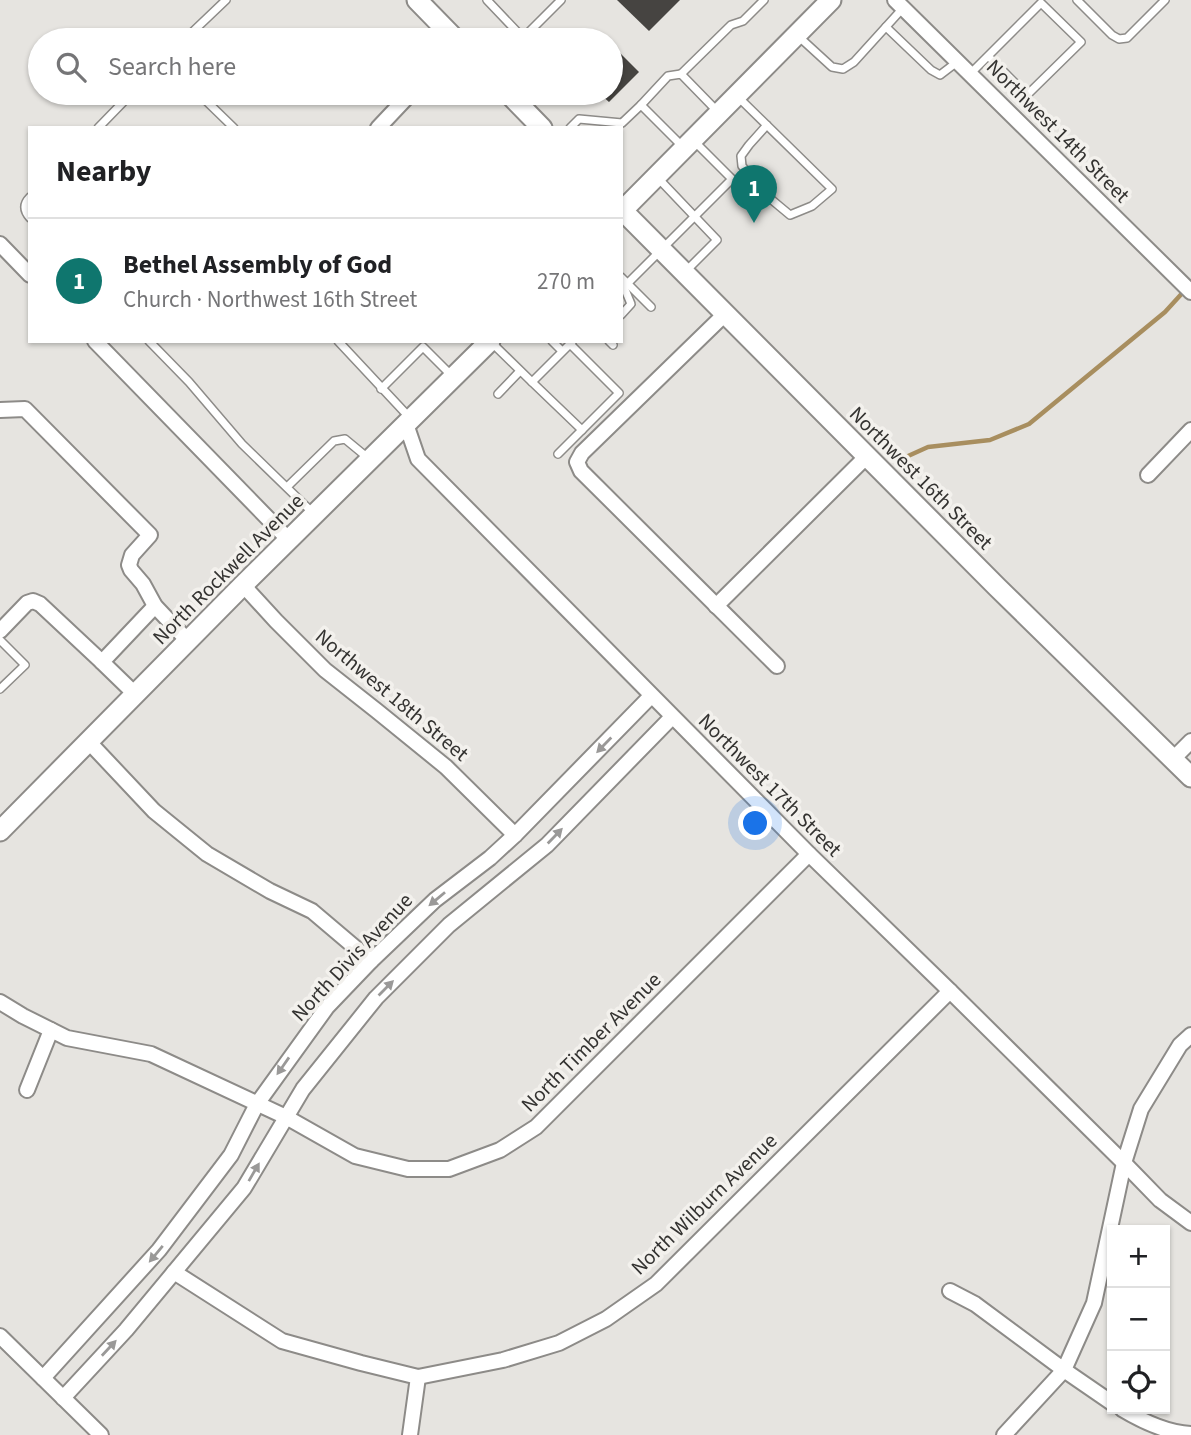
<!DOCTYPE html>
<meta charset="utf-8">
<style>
:root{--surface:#fff;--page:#f6f6f6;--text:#202124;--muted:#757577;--line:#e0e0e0;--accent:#0f766e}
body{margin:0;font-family:"Source Sans 3",sans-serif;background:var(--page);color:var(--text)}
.controls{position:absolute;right:21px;bottom:21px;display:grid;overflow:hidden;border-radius:0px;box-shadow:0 2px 5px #0004}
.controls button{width:63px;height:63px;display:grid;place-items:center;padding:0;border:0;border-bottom:2px solid var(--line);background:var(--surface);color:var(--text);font:35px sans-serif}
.you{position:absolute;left:756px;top:824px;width:24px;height:24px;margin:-18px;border:5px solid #fff;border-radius:50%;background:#1a73e8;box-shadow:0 0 0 10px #1a73e833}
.badge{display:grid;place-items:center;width:46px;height:46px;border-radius:50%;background:var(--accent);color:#fff;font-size:23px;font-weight:700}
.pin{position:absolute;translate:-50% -58px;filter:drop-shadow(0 2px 4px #0008)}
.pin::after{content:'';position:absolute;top:37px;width:24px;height:21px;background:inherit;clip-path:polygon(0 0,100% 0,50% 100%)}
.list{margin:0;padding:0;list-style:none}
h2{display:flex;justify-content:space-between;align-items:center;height:91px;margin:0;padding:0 28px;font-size:30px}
h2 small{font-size:23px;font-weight:400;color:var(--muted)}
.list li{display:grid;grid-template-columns:46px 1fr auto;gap:21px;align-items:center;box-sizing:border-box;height:126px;padding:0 28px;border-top:2px solid var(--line)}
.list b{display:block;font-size:26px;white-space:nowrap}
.list p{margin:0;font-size:23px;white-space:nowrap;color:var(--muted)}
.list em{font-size:23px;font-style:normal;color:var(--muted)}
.icon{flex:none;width:38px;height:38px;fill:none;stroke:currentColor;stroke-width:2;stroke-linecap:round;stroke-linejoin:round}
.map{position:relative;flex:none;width:1191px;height:1435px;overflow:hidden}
.search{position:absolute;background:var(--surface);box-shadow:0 2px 5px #0004;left:28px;top:28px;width:595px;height:77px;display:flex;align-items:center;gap:18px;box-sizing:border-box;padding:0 24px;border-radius:38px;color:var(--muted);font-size:26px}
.panel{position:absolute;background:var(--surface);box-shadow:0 2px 5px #0004;left:28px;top:126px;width:595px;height:217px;border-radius:0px}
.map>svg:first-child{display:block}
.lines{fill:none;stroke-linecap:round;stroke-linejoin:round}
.stream{stroke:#a88e5f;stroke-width:4.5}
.building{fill:#464441}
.lane-casing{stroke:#8d8b88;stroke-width:10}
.street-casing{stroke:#8d8b88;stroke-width:18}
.secondary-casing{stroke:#8d8b88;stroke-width:23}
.lane{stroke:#fff;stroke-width:7}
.street{stroke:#fff;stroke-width:14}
.secondary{stroke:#fff;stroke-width:19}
.oneway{fill:#9a9998}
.labels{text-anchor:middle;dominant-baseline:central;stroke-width:7;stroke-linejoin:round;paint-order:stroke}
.street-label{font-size:21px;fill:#343331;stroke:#f3f1ed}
</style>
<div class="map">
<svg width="1191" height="1435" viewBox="0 0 1191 1435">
<rect width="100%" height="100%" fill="#e6e4e0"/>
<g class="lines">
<polyline class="stream" points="897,461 928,447 990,440 1029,424 1165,312 1186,289"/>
</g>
<g class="building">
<polygon points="617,0 680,0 649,31"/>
<polygon points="616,49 639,72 609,102 599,93 611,93 611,56"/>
</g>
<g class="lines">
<defs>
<g id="lane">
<polyline points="487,0 523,38"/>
<polyline points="1077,0 1112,35 1119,39 1127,38 1165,0"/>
<polyline points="886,27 931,70 940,75 957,62"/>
<polyline points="797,35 832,67 843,69 854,62 903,8"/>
<polyline points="184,40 226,0"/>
<polyline points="521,40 561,0"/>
<polyline points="681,74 731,25 743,21 764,0"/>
<polyline points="970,74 1041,3 1081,42 1027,95 988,56"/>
<polyline points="198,93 234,128"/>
<polyline points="737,96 832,189 812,206 790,215 772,200 742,166 741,156 749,145 767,125"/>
<polyline points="641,105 668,76 681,74 719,113"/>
<polyline points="98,128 132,93"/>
<polyline points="570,128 579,119 622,123 641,105 682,146"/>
<polyline points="657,177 717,240 685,272"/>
<path d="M30,197C23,204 23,210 30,218"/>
<polyline points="621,277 651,307"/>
<polyline points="621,290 732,179 695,142"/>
<polyline points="621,315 631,304 624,287"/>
<polyline points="149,341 189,382 242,444 313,513"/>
<polyline points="338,341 410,418"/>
<polyline points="552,341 562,351"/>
<polyline points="609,341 613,345"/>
<polyline points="491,342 532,382 572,342"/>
<polyline points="532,382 582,430"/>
<polyline points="381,389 423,347 453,377"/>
<polyline points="498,394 520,371"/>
<polyline points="558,454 619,393 570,344"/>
<polyline points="287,487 334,441 345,439 368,458"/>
<polyline points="0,640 25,665 0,689"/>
</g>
<g id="street">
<polyline points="895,0 1191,292"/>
<polyline points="378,128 411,93"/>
<polyline points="0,244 30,275"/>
<polyline points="725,314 582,453 577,462 581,471 777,666"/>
<polyline points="95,341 289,540"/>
<polyline points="0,410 25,409 150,535 132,555 129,565 131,570 143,584 155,606 188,641"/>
<polyline points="406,424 418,459 809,854 950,991 1124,1163 1160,1200 1191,1223"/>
<polyline points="1148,475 1191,430"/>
<polyline points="243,585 276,621 325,670 377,711 446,767 515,835"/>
<polyline points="716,606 867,456"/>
<polyline points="0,631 27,603 33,601 40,604 102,662"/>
<polyline points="136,695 102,662 155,606"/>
<polyline points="89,742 154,811 207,854 270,891 312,911 371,961"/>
<polyline points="1173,759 1191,741"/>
<polyline points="0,1002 23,1016 67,1038 151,1054 286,1117 355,1156 408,1169 449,1169 500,1150 536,1127 809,854"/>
<polyline points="27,1090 51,1030"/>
<polyline points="174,1272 282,1341 361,1363 418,1377 503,1360 559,1343 606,1319 656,1284 950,991"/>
<polyline points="950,1291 975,1304 1064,1370 1112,1403"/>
<polyline points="0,1336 101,1435"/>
<polyline points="43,1378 159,1250 231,1155 257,1104 327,1007 371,961 435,900 490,858 515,835 651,696"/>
<polyline points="63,1398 126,1330 244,1188 303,1089 376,998 449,925 547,845 672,717"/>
<path d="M1122,1409C1142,1421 1167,1433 1191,1434"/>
<polyline points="410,1435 418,1377"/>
<polyline points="1004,1435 1064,1370 1094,1303 1124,1163 1141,1109 1180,1045 1191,1035"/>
</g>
<g id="secondary">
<polyline points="417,0 456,40"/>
<polyline points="508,93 542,128"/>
<polyline points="621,209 997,587 1191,777"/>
<polyline points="621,212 831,0"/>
<polyline points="0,831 243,585 490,341"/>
</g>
</defs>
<use href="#lane" class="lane-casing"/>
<use href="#street" class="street-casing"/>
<use href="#secondary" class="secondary-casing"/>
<use href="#lane" class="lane"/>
<use href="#street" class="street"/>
<use href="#secondary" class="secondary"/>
</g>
<defs><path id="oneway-solid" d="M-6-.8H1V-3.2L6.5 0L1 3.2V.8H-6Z" transform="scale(1.75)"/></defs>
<g class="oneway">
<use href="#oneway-solid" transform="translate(604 745) rotate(134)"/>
<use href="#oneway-solid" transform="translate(555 836) rotate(-46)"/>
<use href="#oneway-solid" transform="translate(437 899) rotate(140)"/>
<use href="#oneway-solid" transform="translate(386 988) rotate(-45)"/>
<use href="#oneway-solid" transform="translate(283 1066) rotate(125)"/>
<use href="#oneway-solid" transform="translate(254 1172) rotate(-60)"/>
<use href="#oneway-solid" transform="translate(156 1254) rotate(130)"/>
<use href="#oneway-solid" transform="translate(109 1348) rotate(-47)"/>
</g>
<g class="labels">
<g class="street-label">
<text transform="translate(1058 131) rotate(45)">Northwest 14th Street</text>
<text transform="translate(921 478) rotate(45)">Northwest 16th Street</text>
<text transform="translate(228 569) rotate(-45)">North Rockwell Avenue</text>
<text transform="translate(392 695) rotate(40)">Northwest 18th Street</text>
<text transform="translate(770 785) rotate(45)">Northwest 17th Street</text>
<text transform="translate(352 957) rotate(-47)">North Divis Avenue</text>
<text transform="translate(591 1042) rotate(-45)">North Timber Avenue</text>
<text transform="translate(704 1204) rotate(-44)">North Wilburn Avenue</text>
</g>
</g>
</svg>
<div class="controls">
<button>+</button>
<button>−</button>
<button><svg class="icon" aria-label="locate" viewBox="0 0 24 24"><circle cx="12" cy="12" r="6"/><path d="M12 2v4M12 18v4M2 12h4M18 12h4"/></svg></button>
</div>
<div class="you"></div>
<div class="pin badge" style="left:754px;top:223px">1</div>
<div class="search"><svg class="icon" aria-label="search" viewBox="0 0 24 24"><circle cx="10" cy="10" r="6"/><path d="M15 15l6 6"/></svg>Search here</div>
<section class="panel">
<h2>Nearby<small></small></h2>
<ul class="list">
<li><span class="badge">1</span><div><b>Bethel Assembly of God</b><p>Church · Northwest 16th Street</p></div><em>270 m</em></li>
</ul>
</section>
</div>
